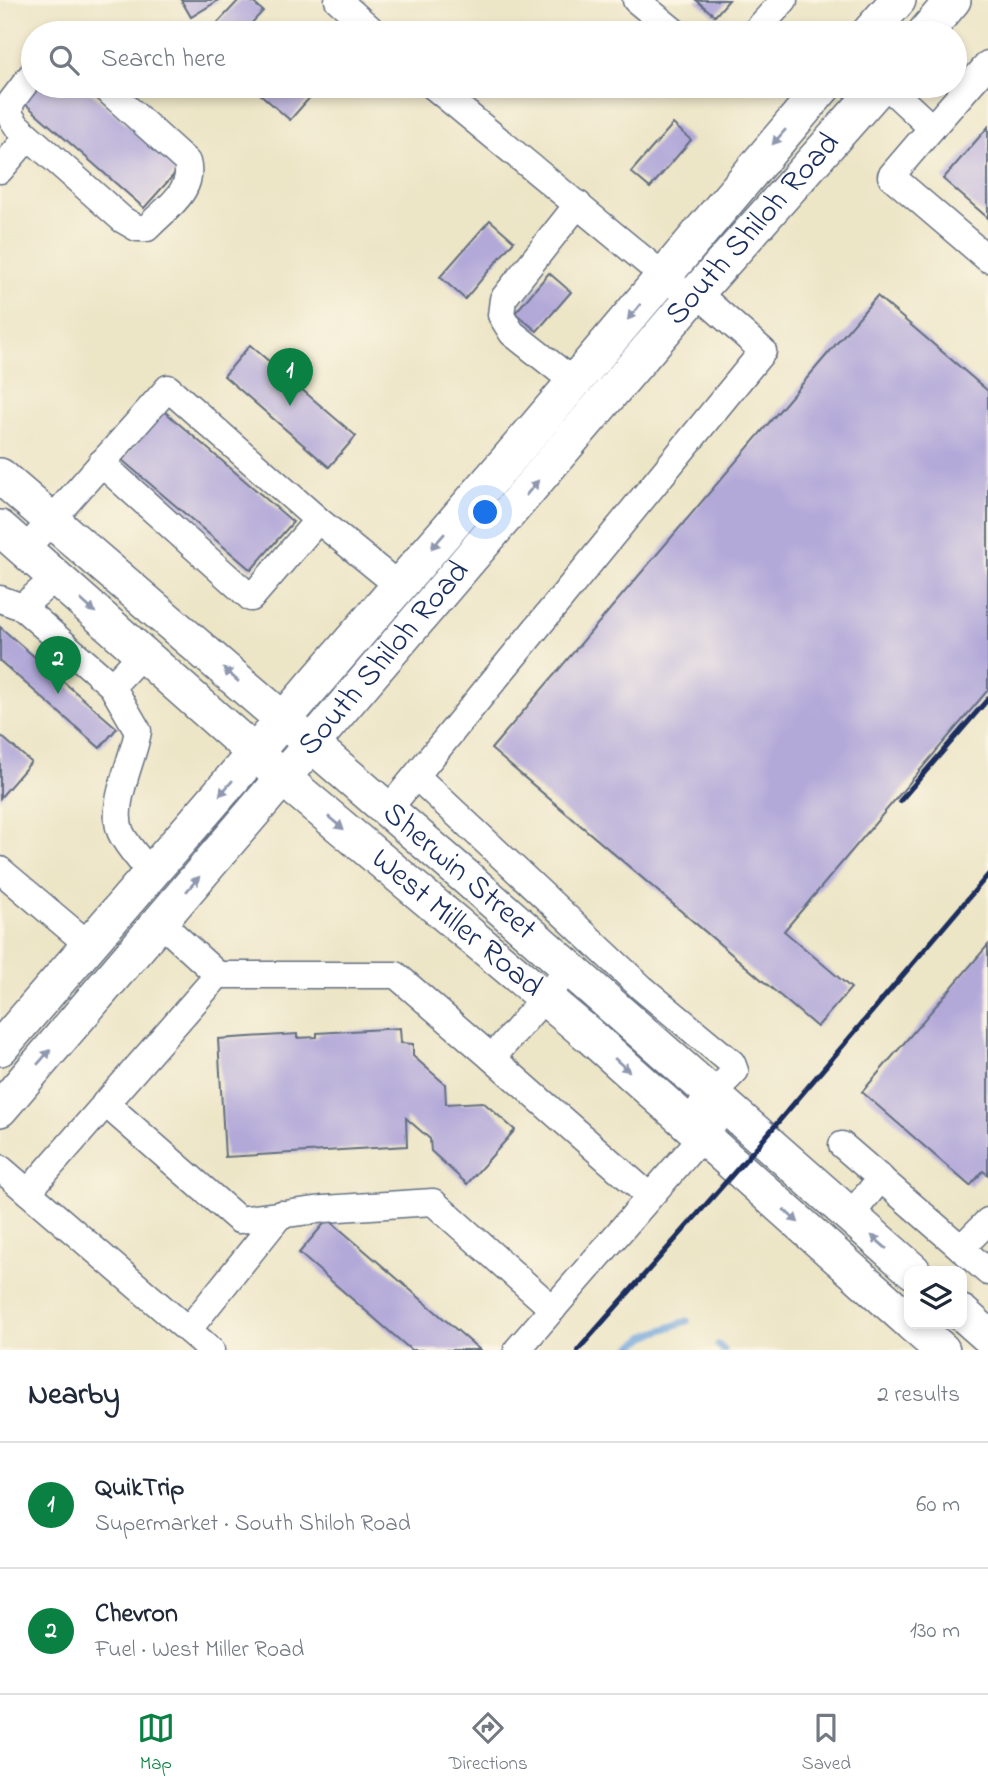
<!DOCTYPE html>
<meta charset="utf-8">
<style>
:root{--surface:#fff;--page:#f2f2f3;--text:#1f2937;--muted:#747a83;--line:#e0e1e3;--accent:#0b8043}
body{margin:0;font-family:"Indie Flower",sans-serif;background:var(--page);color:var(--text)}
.controls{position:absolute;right:21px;bottom:21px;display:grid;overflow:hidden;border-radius:14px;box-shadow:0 4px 10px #0003}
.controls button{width:63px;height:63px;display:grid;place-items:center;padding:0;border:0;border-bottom:2px solid var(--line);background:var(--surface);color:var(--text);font:35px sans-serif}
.you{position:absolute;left:486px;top:513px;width:24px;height:24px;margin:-18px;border:5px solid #fff;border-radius:50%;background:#1a73e8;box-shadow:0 0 0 10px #1a73e833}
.badge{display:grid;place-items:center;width:46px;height:46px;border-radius:50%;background:var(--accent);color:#fff;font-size:23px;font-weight:700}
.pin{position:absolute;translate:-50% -58px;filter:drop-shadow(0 2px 4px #0008)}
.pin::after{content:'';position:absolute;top:37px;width:24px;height:21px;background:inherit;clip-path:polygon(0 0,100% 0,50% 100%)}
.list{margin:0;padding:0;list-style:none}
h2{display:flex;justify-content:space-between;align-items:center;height:91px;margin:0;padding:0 28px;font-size:30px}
h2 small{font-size:23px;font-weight:400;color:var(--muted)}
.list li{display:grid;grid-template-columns:46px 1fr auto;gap:21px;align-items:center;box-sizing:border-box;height:126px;padding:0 28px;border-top:2px solid var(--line)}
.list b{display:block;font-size:26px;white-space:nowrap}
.list p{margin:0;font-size:23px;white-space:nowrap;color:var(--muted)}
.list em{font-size:23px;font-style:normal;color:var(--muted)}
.icon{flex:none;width:38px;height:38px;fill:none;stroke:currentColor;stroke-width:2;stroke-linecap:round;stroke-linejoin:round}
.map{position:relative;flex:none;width:988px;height:1350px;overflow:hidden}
.search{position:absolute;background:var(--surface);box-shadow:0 4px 10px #0003;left:21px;right:21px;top:21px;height:77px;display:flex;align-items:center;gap:18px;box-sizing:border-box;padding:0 24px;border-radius:38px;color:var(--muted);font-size:26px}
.sheet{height:343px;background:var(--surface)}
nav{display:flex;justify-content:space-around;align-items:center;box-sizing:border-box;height:98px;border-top:2px solid var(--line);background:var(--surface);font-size:19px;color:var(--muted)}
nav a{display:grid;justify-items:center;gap:4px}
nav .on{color:var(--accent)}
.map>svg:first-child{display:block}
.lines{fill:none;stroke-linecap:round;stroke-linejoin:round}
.stream{stroke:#6ea3da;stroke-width:7}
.building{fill:#b2a9d9}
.minor-casing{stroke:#646f82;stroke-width:29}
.major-casing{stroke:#646f82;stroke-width:38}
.minor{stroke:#fff;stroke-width:26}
.major{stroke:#fff;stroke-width:35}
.rail{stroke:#1b2f5e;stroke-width:5}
.oneway{fill:#8d97ae}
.labels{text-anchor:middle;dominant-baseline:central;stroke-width:5;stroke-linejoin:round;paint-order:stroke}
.street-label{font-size:32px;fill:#1b2f5e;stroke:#fcf5e5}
</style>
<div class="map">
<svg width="988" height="1350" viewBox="0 0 988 1350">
<rect width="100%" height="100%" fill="#fcf5e5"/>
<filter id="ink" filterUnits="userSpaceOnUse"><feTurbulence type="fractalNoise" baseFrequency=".0143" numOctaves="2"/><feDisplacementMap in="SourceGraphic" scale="14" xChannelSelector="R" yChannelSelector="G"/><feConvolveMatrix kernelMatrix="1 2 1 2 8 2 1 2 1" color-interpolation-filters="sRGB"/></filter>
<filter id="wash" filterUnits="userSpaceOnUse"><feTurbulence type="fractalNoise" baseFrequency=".00686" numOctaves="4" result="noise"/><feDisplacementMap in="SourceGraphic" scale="28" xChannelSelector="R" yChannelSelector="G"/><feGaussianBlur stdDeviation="1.57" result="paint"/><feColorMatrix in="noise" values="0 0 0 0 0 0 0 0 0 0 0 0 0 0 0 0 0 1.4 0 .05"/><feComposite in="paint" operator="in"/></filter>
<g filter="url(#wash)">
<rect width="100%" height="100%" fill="#ece5c6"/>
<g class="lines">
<g class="stream">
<polyline points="718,1345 724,1350"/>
<polyline points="628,1350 646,1336 687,1321"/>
</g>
</g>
<g id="blocks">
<g class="building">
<polygon points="181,0 219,0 191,17"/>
<polygon points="239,0 250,0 263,11 248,27 255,33 208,33"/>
<polygon points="696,0 729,0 715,16"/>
<polygon points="37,86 83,86 179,169 144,208 23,102"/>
<polygon points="251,86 320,86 290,120"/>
<polygon points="673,124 691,140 650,188 631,172"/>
<polygon points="988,127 988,218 943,179"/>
<polygon points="490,220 514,241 465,299 440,277"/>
<polygon points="549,273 571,292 537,331 515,313"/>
<polygon points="877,296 988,391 988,690 784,931 851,988 817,1027 491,749"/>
<polygon points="250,345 356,436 329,467 224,376"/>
<polygon points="164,411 293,522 251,570 122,460"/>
<polygon points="0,627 117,728 100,748 0,661"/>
<polygon points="0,735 31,762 0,798"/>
<polygon points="988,945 988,1175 983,1171 970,1186 862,1092"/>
<polygon points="400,1028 401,1043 413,1044 413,1056 445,1084 446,1104 483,1102 515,1130 467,1184 431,1151 430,1139 406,1118 407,1146 225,1157 218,1039 297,1034 297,1038 317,1037 317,1033"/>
<polygon points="328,1219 480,1350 411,1350 299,1253"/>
</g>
</g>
</g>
<g filter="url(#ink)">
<use href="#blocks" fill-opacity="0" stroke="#646f82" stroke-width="2"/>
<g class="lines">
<defs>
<g id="minor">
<polyline points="338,0 375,33"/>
<polyline points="636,0 676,33"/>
<polyline points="754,33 784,0"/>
<path d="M33,73L11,102L9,114L17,126L123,220L137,228H147C165,209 195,191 187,162L103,86"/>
<polyline points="433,86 677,287"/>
<polyline points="887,86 932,128 988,64"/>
<polyline points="932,128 891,176 988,259"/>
<polyline points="0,170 28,137"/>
<polyline points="574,382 512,333 501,315 503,299 578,204"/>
<polyline points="101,463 251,598 318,520"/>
<polyline points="25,550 168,388 318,520 399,586"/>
<polyline points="0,599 22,607 56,577"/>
<polyline points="22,607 112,686"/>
<path d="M142,654L112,686L138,731C133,761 109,806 121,833C128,848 142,861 151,874"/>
<polyline points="416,776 642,988 732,1063 735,1071 686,1122"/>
<polyline points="387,811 763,351 697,293"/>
<polyline points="0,870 89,945"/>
<polyline points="218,975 396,975 492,1058 570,968"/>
<polyline points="492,1058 649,1196"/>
<polyline points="105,1103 239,1220 324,1209 433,1202 553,1309"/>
<polyline points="842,1145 961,1248 988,1221"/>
<polyline points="0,1168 211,1350"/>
<polyline points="28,1192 218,975 160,922"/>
<polyline points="849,1217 881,1178"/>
<polyline points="961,1248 988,1272"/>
<polyline points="188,1330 281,1214"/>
<polyline points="517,1350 726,1109"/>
</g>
<g id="major">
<polyline points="869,33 898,0"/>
<polyline points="925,33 953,0"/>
<path id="s1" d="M0,476L468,879L913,1271"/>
<path id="s2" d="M0,528L284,779L589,1035L909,1321"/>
<polyline points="0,1048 537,426 824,86"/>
<path id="s3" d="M0,1109L692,298L880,86"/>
<polyline points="962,1313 988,1336"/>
<polyline points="912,1324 942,1350"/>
</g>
</defs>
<use href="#minor" class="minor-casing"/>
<use href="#major" class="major-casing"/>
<use href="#minor" class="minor"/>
<use href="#major" class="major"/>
<g class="rail">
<polyline points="900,801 988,699"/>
<polyline points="578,1350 762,1141 988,875"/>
</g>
</g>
<defs><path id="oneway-solid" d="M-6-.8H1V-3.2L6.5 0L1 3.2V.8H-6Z" transform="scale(1.75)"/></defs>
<g class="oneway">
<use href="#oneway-solid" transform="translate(779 137) rotate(131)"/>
<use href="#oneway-solid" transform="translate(634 312) rotate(129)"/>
<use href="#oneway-solid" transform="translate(532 488) rotate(-50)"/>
<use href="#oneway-solid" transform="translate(438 541) rotate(131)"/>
<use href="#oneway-solid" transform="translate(88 606) rotate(42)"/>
<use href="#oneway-solid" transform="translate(231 675) rotate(-139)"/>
<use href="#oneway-solid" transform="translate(226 788) rotate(131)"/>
<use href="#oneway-solid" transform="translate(336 823) rotate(40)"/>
<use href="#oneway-solid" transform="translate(193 884) rotate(-49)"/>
<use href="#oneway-solid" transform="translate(44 1057) rotate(-49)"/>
<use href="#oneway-solid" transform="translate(622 1065) rotate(42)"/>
<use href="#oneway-solid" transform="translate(791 1216) rotate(42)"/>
<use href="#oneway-solid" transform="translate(879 1242) rotate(-139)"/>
</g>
</g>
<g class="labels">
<g class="street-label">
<text stroke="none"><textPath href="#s3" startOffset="1158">South Shiloh Road</textPath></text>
<text stroke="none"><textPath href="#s3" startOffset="592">South Shiloh Road</textPath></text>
<text stroke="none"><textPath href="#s1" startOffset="606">Sherwin Street</textPath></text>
<text stroke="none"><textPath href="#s2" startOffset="604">West Miller Road</textPath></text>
</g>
</g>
</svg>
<div class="controls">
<button><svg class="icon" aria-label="layers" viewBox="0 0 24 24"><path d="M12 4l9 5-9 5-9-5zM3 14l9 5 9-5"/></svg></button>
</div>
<div class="you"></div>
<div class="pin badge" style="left:290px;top:406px">1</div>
<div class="pin badge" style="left:58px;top:694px">2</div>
<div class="search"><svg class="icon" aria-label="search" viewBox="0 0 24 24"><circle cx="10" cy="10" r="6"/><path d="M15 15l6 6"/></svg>Search here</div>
</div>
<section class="sheet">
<h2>Nearby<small>2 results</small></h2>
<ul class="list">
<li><span class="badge">1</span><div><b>QuikTrip</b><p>Supermarket · South Shiloh Road</p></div><em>60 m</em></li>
<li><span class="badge">2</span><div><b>Chevron</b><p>Fuel · West Miller Road</p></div><em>130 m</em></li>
</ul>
</section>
<nav>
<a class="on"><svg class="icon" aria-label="map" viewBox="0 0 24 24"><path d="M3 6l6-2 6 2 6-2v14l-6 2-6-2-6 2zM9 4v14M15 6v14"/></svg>Map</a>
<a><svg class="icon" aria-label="directions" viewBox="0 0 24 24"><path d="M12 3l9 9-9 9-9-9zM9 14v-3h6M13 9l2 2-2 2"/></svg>Directions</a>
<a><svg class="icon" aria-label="saved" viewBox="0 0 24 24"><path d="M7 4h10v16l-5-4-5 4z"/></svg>Saved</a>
</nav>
